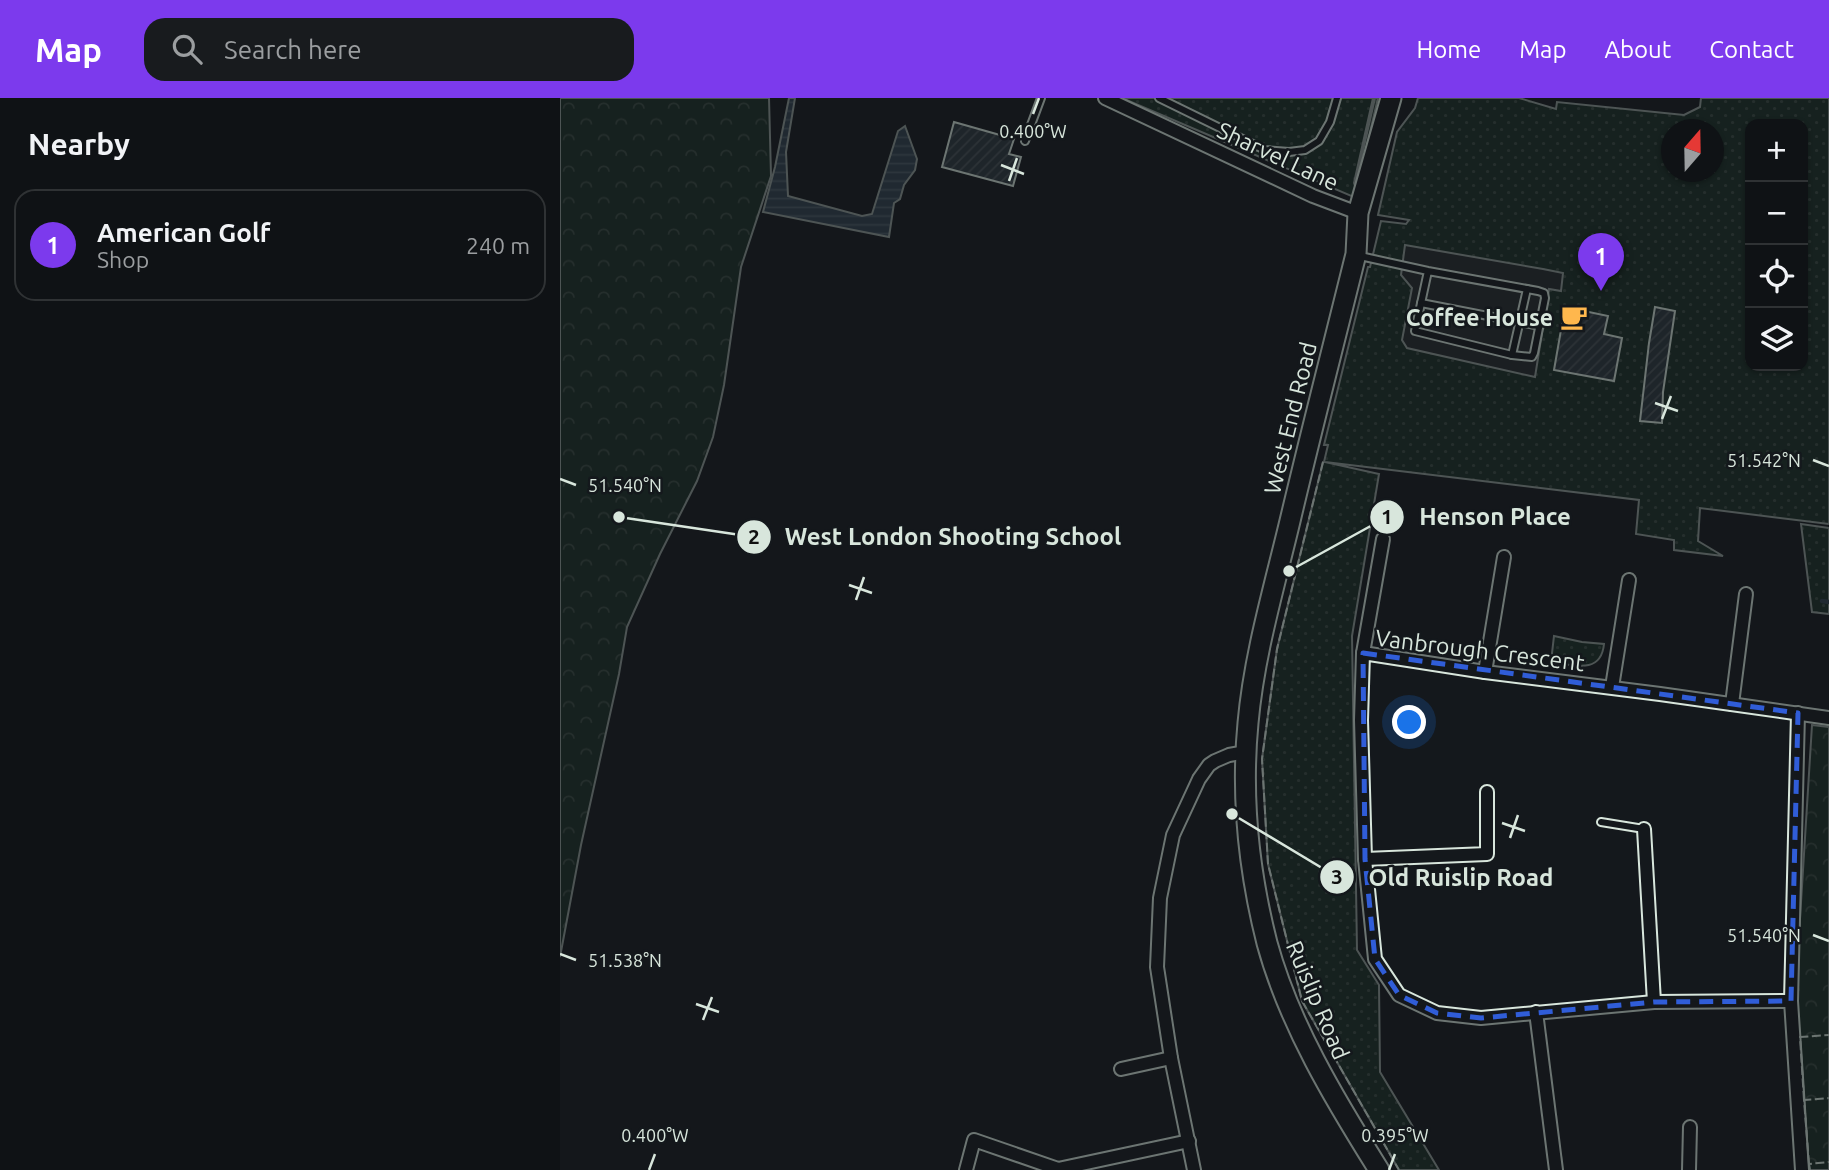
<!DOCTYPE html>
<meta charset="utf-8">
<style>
:root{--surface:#0f1215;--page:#181b1e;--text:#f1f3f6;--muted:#9b9ea0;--line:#2f3234;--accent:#7c3aed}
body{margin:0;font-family:Ubuntu,sans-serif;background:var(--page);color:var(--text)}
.controls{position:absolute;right:21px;top:21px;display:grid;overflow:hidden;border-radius:14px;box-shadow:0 2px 5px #0004}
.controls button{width:63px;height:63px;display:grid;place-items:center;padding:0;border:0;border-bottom:2px solid var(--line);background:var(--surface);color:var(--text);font:35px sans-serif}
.compass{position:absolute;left:1101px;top:21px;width:63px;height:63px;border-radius:50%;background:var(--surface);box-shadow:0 2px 5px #0004;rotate:20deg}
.you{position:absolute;left:850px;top:625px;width:24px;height:24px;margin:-18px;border:5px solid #fff;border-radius:50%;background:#1a73e8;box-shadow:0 0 0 10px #1a73e833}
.badge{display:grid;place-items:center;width:46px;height:46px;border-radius:50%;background:var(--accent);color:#fff;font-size:23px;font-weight:700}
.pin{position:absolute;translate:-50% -58px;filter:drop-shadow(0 2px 4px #0008)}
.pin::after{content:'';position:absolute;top:37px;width:24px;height:21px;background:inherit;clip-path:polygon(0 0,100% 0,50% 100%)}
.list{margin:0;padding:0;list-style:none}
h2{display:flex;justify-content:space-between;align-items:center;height:91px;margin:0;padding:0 28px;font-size:30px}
h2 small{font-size:23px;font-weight:400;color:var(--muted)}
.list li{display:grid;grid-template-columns:46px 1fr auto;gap:21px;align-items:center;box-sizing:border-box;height:112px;margin:0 14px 14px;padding:0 14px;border:2px solid var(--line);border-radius:21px}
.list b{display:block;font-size:26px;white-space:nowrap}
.list p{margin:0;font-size:23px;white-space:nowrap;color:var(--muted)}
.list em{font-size:23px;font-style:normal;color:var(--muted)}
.icon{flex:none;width:38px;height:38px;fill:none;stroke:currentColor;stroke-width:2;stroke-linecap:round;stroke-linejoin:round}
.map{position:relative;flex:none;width:1269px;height:1072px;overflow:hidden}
header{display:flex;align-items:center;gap:42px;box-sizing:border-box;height:98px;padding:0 35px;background:var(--accent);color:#fff}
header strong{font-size:33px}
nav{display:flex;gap:38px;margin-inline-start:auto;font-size:24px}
.search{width:490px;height:63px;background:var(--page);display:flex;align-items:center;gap:18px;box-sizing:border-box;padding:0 24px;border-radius:21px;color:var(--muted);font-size:26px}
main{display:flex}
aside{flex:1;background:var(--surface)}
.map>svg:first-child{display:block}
.grass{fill:url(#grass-dots);stroke:#939e99;stroke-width:2;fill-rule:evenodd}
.forest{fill:url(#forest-crowns);stroke:#939e99;stroke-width:2}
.parking{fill:#24282b;stroke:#939e99;stroke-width:2}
.water{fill:url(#water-rules);stroke:#939e99;stroke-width:2}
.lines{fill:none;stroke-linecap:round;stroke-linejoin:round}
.stream{stroke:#2f3f4d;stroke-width:4.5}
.building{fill:url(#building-hatch);stroke:#d8e6dc;stroke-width:2}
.lane-casing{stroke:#d8e6dc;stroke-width:10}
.street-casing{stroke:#d8e6dc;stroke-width:16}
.primary-casing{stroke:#d8e6dc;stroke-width:23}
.lane{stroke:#14181c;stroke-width:6}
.street{stroke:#14181c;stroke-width:12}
.primary{stroke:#14181c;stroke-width:19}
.fence{stroke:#d8e6dc;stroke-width:2;stroke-dasharray:9 3.5;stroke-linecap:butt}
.marked{fill:none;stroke:#305dd8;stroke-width:5;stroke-dasharray:14 9;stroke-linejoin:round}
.ticks{fill:none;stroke:#d8e6dc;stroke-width:2.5}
.labels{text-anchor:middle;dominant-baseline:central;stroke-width:5;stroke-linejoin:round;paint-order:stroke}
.street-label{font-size:23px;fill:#d8e6dc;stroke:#14181c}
.poi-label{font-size:23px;font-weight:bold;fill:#d8e6dc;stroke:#14181c;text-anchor:end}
.ticks-label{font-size:18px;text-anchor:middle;fill:#d8e6dc;stroke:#14181c;stroke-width:5;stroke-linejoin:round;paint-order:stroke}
.leader{fill:none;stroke:#d8e6dc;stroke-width:2.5}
.callout-dot{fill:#d8e6dc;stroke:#14181c;stroke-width:2.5}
.mark-label{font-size:21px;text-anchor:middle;font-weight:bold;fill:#111}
.callout-label{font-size:24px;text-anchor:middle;font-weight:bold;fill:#d8e6dc;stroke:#14181c;stroke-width:5;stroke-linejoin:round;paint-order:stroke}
</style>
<header>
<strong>Map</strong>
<div class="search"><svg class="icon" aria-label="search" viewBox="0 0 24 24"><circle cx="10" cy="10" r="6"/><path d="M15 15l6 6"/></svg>Search here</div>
<nav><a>Home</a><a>Map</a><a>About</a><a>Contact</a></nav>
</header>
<main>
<aside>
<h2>Nearby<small></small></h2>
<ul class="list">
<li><span class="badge">1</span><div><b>American Golf</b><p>Shop</p></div><em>240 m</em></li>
</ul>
</aside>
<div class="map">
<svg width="1269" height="1072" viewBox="0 0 1269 1072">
<defs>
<pattern id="grass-dots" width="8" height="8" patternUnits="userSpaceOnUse" patternTransform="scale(1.75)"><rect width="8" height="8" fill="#1a2d24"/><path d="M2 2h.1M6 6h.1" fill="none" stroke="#3b4b43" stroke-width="1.8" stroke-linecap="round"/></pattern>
<pattern id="forest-crowns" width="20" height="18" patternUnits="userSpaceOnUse" patternTransform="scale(1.75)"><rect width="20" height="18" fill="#1a2d24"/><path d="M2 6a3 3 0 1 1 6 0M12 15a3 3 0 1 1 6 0" fill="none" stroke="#3b4b43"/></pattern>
<pattern id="water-rules" width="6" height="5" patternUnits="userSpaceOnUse" patternTransform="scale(1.75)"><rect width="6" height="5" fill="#2f3f4d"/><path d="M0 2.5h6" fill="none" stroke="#4c5b66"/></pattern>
<pattern id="building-hatch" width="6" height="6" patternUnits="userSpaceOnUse" patternTransform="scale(1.75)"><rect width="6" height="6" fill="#2c363c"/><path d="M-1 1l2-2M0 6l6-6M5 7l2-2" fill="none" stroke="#4a5358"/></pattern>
</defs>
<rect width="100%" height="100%" fill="#14181c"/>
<g class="grass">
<polygon points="562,0 813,0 794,85 795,88 815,0 818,0 798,85 795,91 796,100"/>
<path d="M858,0H959L996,11L997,4L1124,17L1140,9L1141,0H1269V426L1140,410L1138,443L1163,458L1114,452V442L1076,436L1079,402L765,364L819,376L792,538L797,852L819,887L820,974L879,1072H839L742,903L708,766L702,661L717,551L763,364H764L768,347H764L808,169H810L821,123L846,126L849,122L818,117L837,34L855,10ZM1190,26H1243V268H1190ZM1112,32H1154V74H1112Z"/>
<polygon points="1241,426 1269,430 1269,516 1252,514"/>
<path d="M994,538L1022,544L1044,546C1041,577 1013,567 991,564Z"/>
</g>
<g class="forest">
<polygon points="0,0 209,0 211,78 181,169 164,287 153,339 137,383 100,456 67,529 59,576 21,747 0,859"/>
<polygon points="1252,627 1269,629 1269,1072 1249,1072 1236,885"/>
</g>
<polygon class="parking" points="845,147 983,171 1003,175 1001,193 989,191 975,279 847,250 842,242 852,190 841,177"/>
<polygon class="water" points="229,0 235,0 226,54 228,98 302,118 312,116 338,33 345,28 357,61 355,72 344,87 340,101 334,105 329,139 203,114 215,69"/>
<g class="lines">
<polyline class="stream" points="1262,503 1269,504"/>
</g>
<g class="building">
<polygon points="394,24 454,41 449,56 461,59 453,88 382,69"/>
<polygon points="1005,209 1048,218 1044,236 1062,240 1054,283 994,272"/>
<polygon points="1095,209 1115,213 1103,294 1102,325 1080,323 1089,245"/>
</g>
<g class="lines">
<defs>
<g id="lane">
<polyline points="599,0 705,52 729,54 745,52 759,43 770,24 777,0"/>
<polyline points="465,43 481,0"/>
<polyline points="800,158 868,173 978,193 984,195 985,200 974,255 972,259 952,257 855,233 868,173"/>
<polyline points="861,205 980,228"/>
<polyline points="952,257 967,191"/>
<polyline points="1041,724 1084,731"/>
</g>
<g id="street">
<polyline points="545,0 753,98 798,115"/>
<polyline points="803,555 823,441"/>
<polyline points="925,574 944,459"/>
<polyline points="1052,589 1069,482"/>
<polyline points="1172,606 1186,496"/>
<polyline points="1238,615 1231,903 1242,1072"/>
<polyline points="1084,731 1094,904"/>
<polyline points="805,761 927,756 927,694"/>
<polyline points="1231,903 1094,904 921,920 877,915 839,897 815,861 805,761 801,622 803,555 925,574 1100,596 1269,620"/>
<polyline points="976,914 996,1072"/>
<polyline points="561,971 611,960"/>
<polyline points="406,1072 414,1042 498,1071 629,1043"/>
<polyline points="634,1072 611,960 597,869 600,800 613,737 639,681 649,667 655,663 669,657 686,654"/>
<polyline points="1129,1072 1130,1029"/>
</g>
<path id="primary" d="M819,1072C775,1002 729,926 707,845C689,774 681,698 688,625C694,557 714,490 730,423C751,334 774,245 796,156L798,115L831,0"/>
</defs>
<use href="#lane" class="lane-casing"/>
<use href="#street" class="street-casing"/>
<use href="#primary" class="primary-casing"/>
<use href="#lane" class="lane"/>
<use href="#street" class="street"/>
<use href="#primary" class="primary"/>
<g class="fence">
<polyline points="763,364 717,551 702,661 708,766 742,903 839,1072"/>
<polyline points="1244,1002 1240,939 1269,937"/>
<polyline points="1249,1066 1244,1002 1269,1000"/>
<polyline points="1250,1072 1249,1066 1269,1064"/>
</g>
</g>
<path d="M0 0H1269V1072H0ZM803,555L1238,615L1231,903L1094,904L921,920L877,915L839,897L815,861L805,761Z" fill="#14181c" fill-opacity=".55" fill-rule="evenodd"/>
<path class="marked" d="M803,555L1238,615L1231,903L1094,904L921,920L877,915L839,897L815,861L805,761Z"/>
<path class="ticks" d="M473,16L479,0M441,67L464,76M449,83L457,60M1095,305L1118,313M1102,321L1111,298M1253,362L1269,368M0,381L16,387M289,487L312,495M296,502L304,479M942,725L965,733M950,740L958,717M1253,837L1269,843M0,856L16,862M136,906L159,914M143,922L152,899M89,1072L95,1056M829,1072L835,1056"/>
<defs>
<symbol id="cafe-bare" viewBox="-9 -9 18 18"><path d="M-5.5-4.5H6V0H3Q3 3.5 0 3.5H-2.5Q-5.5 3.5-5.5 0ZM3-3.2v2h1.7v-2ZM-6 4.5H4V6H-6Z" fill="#ffb74d" stroke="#14181c" stroke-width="2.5" paint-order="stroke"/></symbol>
</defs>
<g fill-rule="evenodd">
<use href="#cafe-bare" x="995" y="200" width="38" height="38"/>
</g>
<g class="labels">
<g class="street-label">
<text transform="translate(718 58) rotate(25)">Sharvel Lane</text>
<text transform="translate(730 320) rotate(-76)">West End Road</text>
<text transform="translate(920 552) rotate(7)">Vanbrough Crescent</text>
<text transform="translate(758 902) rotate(67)">Ruislip Road</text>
</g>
<g class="poi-label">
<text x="993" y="219">Coffee House</text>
</g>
</g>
<g class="ticks-label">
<text x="473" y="40">0.400°W</text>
<text x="1204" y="369">51.542°N</text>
<text x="65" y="394">51.540°N</text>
<text x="1204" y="844">51.540°N</text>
<text x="65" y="869">51.538°N</text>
<text x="95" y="1044">0.400°W</text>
<text x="835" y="1044">0.395°W</text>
</g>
<path class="leader" d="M729 473L827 419M59 419L194 439M672 716L777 779"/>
<g class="callout-dot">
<circle cx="729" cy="473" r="7"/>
<circle cx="59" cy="419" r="7"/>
<circle cx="672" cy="716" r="7"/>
<circle cx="827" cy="419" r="18"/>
<circle cx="194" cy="439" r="18"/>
<circle cx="777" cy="779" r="18"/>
</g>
<g class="mark-label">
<text x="827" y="426">1</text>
<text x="194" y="446">2</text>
<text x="777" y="786">3</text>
</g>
<g class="callout-label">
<text x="935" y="427">Henson Place</text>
<text x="393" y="447">West London Shooting School</text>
<text x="901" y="788">Old Ruislip Road</text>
</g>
</svg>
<div class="controls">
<button>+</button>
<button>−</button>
<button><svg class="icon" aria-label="locate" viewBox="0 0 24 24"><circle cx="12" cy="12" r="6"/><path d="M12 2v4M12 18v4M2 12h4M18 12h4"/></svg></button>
<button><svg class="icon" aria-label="layers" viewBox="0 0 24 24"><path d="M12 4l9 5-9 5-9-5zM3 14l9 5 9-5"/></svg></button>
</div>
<svg class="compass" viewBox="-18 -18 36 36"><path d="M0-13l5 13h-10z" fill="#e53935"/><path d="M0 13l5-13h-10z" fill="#9b9ea0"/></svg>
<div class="you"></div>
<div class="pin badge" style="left:1041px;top:193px">1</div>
</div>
</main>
